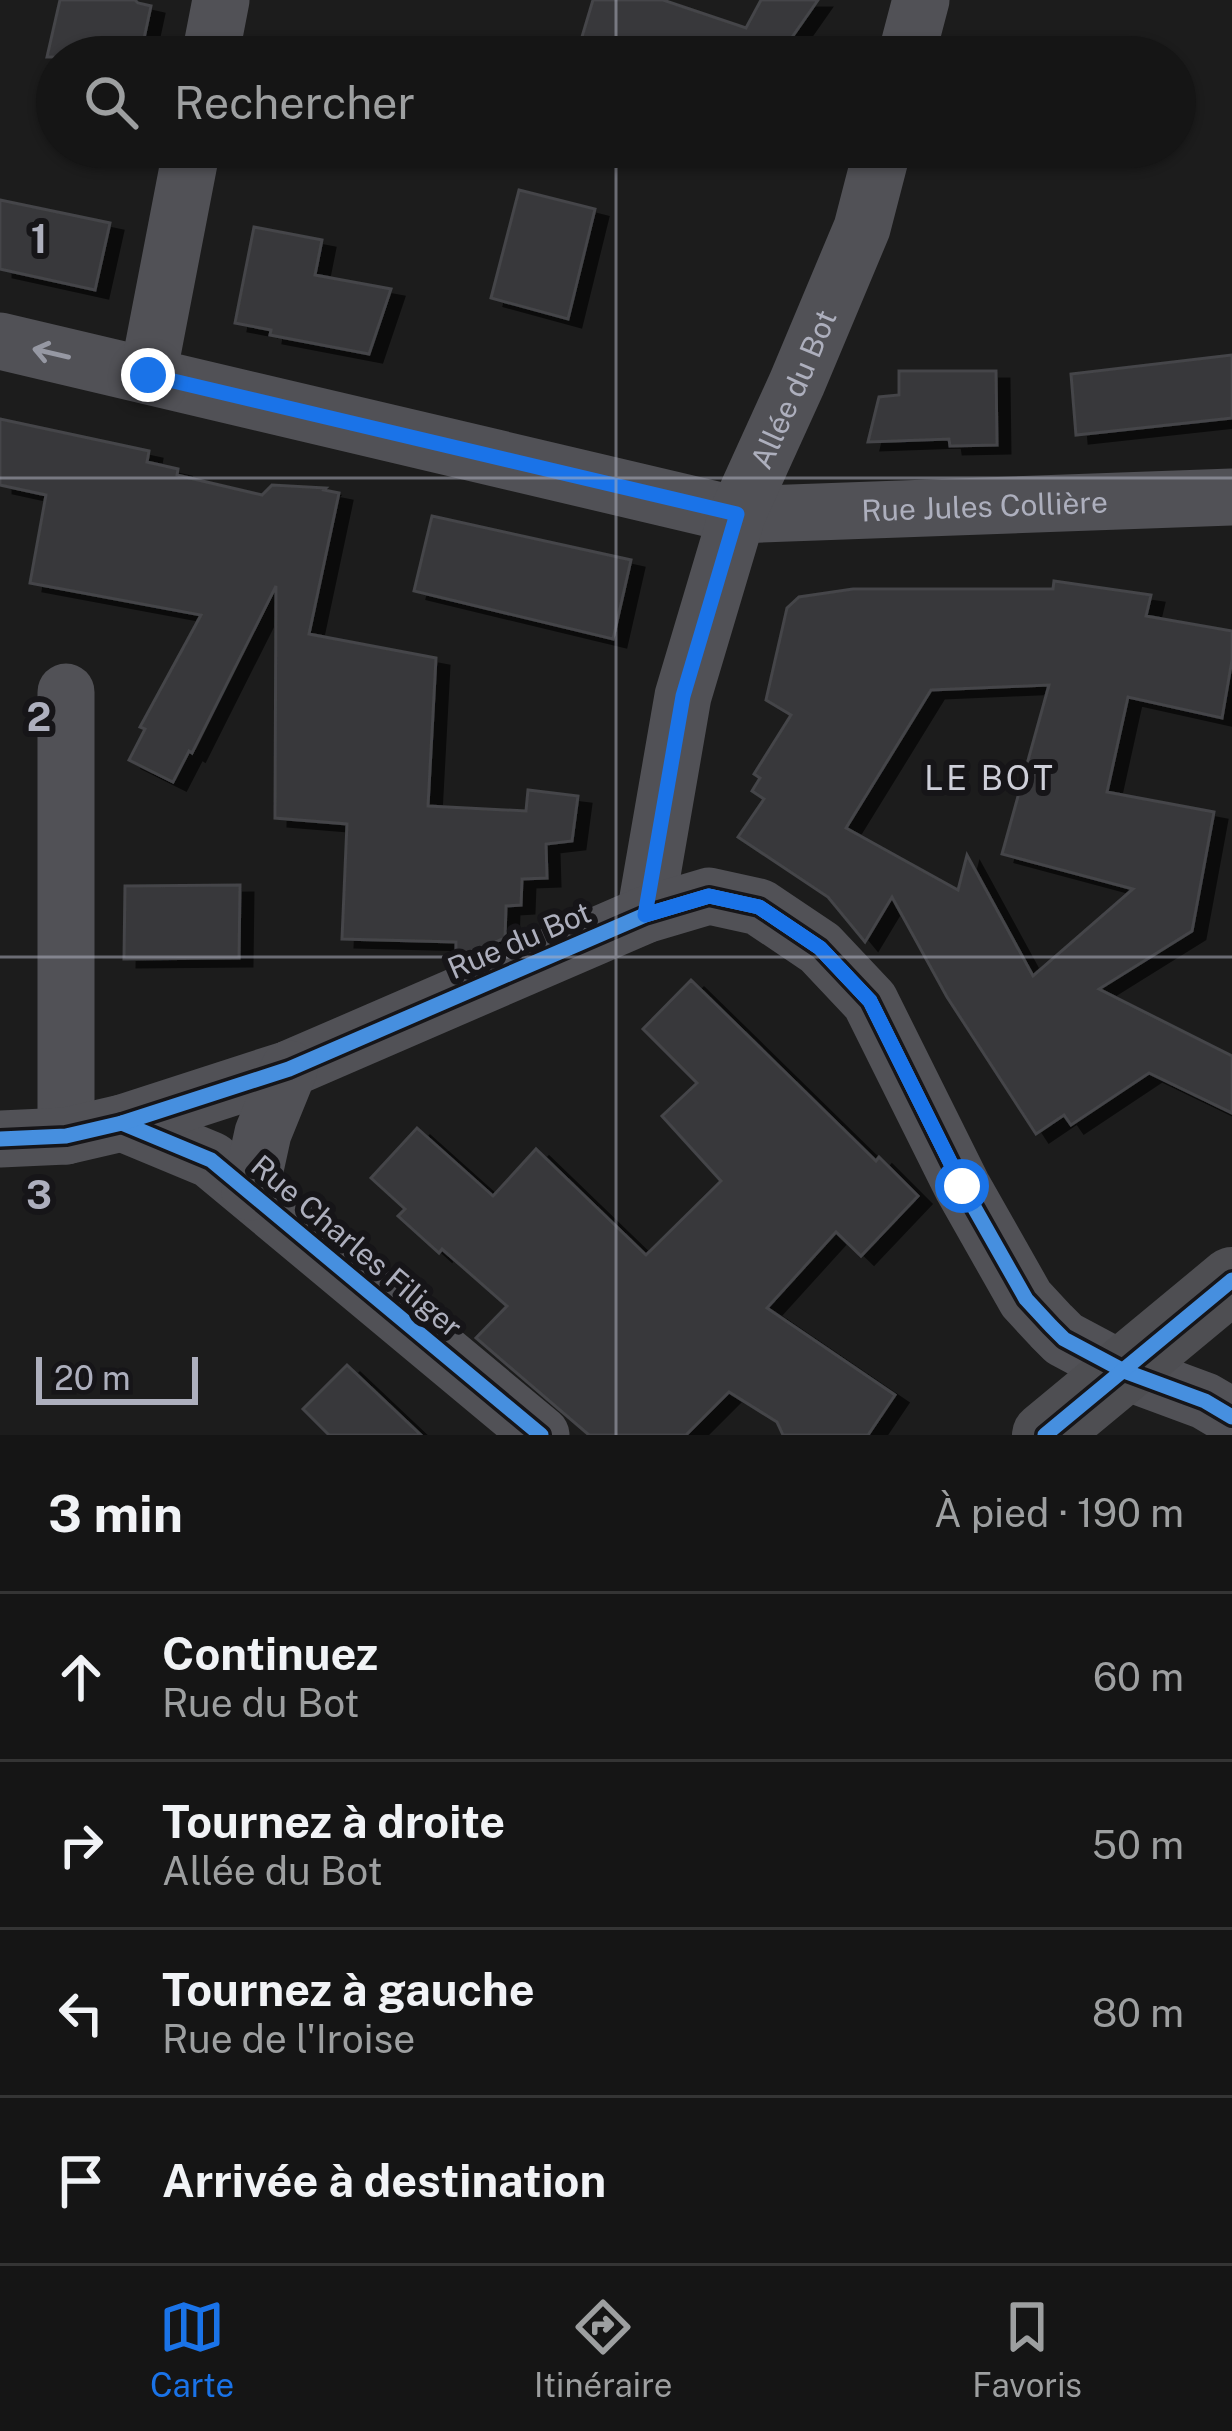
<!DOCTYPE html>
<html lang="fr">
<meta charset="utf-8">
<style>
:root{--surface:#151515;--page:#1e1e1e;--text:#f1f3f6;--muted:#9d9fa0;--line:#343434;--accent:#1a73e8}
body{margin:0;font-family:"Public Sans",sans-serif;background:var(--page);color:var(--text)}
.scale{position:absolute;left:36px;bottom:30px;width:162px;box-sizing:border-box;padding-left:12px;border:6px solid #adafbd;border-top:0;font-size:33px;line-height:42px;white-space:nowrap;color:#adafbd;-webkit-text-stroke:9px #161518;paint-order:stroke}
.stop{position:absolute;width:36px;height:36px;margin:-27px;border:9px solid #1a73e8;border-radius:50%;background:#fff}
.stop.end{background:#1a73e8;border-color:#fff;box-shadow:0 3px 12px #0008}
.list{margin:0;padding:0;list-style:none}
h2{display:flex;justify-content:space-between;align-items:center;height:156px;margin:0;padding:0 48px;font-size:51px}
h2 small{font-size:39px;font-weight:400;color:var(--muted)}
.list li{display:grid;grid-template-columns:78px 1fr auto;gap:36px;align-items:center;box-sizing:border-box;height:168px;padding:0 48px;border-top:3px solid var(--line)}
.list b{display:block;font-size:45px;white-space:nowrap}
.list p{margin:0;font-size:39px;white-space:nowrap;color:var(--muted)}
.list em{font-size:39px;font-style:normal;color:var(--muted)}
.icon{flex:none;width:66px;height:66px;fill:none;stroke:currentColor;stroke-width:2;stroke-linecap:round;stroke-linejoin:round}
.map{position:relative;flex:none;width:1232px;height:1435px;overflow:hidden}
.search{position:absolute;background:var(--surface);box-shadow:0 3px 9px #0004;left:36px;right:36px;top:36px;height:132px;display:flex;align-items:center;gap:30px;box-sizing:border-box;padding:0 42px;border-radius:66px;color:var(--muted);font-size:45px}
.sheet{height:828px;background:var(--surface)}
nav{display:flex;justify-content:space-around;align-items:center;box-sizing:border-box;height:168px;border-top:3px solid var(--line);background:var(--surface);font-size:33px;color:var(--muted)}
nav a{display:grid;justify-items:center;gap:6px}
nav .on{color:var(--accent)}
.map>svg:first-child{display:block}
.building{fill:#38383a;stroke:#444548;stroke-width:3;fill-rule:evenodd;filter:url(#shadow)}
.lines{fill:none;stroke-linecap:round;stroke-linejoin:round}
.minor{stroke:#515156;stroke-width:57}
.major{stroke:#4e4e52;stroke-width:66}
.cycleway-casing{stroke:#161518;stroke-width:22}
.cycleway{stroke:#468fdf;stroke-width:15}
.oneway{stroke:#9698a3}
.route{stroke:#1a73e8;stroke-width:15}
.grid{fill:none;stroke:#adafbd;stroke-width:3;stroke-opacity:0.55}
.labels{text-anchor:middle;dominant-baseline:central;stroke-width:12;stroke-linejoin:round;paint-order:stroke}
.street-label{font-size:30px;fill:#adafbd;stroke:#161518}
.neighbourhood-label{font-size:33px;letter-spacing:3px;fill:#cecfd9;stroke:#161518}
.grid-label{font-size:39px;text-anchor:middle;font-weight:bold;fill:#adafbd;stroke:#161518;stroke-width:12;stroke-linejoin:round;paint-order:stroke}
</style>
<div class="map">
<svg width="1232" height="1435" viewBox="0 0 1232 1435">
<defs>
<filter id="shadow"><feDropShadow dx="13" dy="8" stdDeviation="0" flood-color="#0009"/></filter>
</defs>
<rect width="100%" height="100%" fill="#1c1c1c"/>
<g class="building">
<polygon points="60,0 135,0 138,3 151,6 140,57 47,57"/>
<polygon points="593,0 663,0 746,28 761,0 818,0 788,43 809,50 807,57 576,57"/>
<polygon points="519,190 595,209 568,319 491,298"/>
<polygon points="0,200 110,223 95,290 0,269"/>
<polygon points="254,227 322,240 315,275 391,289 369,354 270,335 271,330 235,323"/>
<polygon points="1232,355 1232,418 1076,435 1071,374"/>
<polygon points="899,371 996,371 997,445 950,446 949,439 868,442 879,397 899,395"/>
<polygon points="0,419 149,451 147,462 178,469 177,475 262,495 272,485 326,488 324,490 339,493 309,634 436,658 428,806 526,811 528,790 578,796 572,841 546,844 547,878 522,879 521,905 506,906 505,938 456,959 456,942 342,939 347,824 275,818 276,586 192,753 189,751 173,782 129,760 145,729 140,727 201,615 30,583 46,495 0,485"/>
<polygon points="432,516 631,560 613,639 414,591"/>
<path d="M1054,581L1151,595L1146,616L1232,631V660L1222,718L1128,697L1107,792L1214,812L1192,931L1099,989L1232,1056V1113L1149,1073L1071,1125L1064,1115L1036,1134L947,997L892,897L865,942L828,897L738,837L764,799L752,791L760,778L754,774L791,715L766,700L787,608L799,597L853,589H1053ZM1049,685L1002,854L1133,889L1033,976L967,855L958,890L846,828L931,690Z"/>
<polygon points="240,885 239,958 124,959 125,886"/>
<polygon points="691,980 876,1161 879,1157 918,1196 861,1256 836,1232 767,1308 895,1395 868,1435 783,1435 777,1422 729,1392 686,1435 589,1435 476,1338 507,1306 442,1249 439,1253 398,1216 405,1209 371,1178 417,1128 493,1196 536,1149 646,1255 721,1181 662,1116 697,1083 643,1029"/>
<polygon points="347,1365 421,1435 329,1435 303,1409"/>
</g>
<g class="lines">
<g class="minor">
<polyline points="210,57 221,0"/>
<polyline points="906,57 921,0"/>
<path id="s1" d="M0,341L737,515L1232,497"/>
<polyline points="148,375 192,147"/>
<path id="s2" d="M645,915L683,696L737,515L797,383L862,228L883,147"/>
<polyline points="122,1123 211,1160 541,1435"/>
<polyline points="66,1136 66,692"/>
<polyline points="0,1139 66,1136 122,1123 289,1069 645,915 709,896 759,907 820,948 870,1001 962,1186 1026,1299 1051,1326 1064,1339 1124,1371 1205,1401 1232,1417"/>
<polyline points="250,1192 263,1133 289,1069"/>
</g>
<polyline class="major" points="1045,1435 1232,1280"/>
<defs>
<g id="cycleway">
<polyline points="122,1123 211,1160 541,1435"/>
<polyline points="0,1139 66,1136 122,1123 289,1069 645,915 709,896 759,907 820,948 870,1001 962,1186 1026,1299 1051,1326 1064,1339 1124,1371 1205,1401 1232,1417"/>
<polyline points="1045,1435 1232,1280"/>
</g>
</defs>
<use href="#cycleway" class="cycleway-casing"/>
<use href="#cycleway" class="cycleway"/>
</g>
<defs><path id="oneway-shaft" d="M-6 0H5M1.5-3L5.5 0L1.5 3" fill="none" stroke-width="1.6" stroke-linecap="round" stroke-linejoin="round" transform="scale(3)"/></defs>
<use class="oneway" href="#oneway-shaft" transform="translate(51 353) rotate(-167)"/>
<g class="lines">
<polyline class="route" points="148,375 737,514 683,696 645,915 709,896 759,907 820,948 870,1001 962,1186"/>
</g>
<path class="grid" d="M616,0V57M616,147V1435M0,478H1232M0,957H1232"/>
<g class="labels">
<g class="street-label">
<text stroke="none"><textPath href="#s2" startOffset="549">Allée du Bot</textPath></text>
<text stroke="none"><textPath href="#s1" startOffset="1005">Rue Jules Collière</textPath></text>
<text transform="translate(519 940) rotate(-23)">Rue du Bot</text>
<text transform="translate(357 1246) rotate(40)">Rue Charles Filiger</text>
</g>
<g class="neighbourhood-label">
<text x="990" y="778">LE BOT</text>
</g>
</g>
<g class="grid-label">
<text x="39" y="253">1</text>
<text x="39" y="731">2</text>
<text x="39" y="1209">3</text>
</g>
</svg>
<div class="scale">20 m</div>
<div class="stop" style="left:962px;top:1186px"></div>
<div class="stop end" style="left:148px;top:375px"></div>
<div class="search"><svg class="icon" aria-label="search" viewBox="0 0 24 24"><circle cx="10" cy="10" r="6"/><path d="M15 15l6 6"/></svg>Rechercher</div>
</div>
<section class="sheet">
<h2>3 min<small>À pied · 190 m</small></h2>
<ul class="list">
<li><svg class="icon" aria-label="ahead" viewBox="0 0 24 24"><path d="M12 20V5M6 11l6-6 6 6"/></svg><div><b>Continuez</b><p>Rue du Bot</p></div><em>60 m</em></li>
<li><svg class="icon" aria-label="right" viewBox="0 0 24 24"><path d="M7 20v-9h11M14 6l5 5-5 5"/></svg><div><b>Tournez à droite</b><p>Allée du Bot</p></div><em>50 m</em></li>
<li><svg class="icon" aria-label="left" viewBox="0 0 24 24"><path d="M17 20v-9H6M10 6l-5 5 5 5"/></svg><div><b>Tournez à gauche</b><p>Rue de l'Iroise</p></div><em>80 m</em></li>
<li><svg class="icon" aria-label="arrive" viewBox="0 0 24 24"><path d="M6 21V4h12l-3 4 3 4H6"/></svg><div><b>Arrivée à destination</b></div></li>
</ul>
</section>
<nav>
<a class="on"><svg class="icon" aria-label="map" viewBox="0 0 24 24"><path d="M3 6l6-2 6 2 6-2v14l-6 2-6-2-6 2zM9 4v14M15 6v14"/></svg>Carte</a>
<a><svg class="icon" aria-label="directions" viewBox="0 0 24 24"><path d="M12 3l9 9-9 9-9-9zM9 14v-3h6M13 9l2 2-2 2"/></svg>Itinéraire</a>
<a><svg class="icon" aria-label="saved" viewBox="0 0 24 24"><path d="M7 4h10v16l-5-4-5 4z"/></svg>Favoris</a>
</nav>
